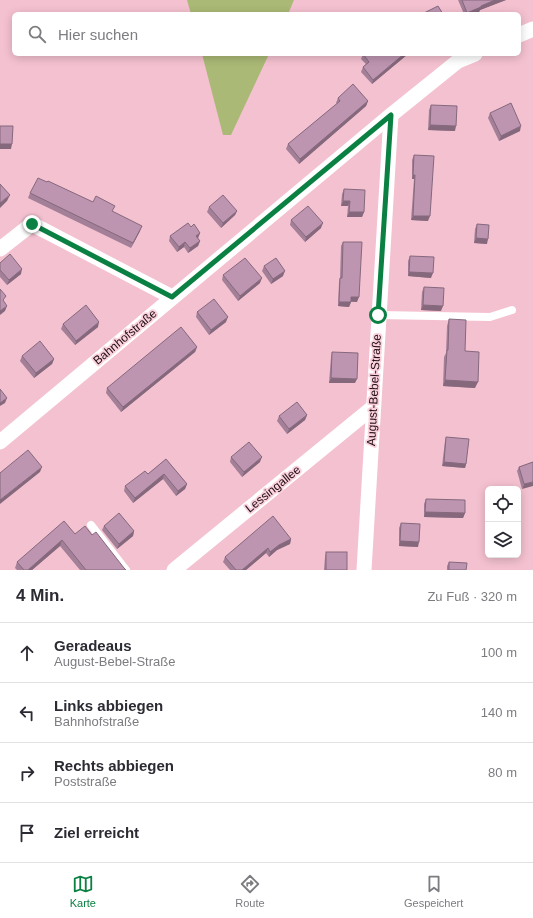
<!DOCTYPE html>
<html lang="de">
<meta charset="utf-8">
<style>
:root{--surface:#fff;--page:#f2f2f3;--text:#2b2b33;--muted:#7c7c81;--line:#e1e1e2;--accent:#0b8043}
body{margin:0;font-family:Arial,sans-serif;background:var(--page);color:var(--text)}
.controls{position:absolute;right:12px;bottom:12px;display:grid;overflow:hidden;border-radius:6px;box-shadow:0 2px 10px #0003}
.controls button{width:36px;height:36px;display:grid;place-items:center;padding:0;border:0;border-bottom:1px solid var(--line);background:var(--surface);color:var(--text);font:20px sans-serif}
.stop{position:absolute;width:12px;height:12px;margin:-9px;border:3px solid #0b8043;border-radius:50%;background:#fff}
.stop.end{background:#0b8043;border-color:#fff;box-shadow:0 1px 4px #0008}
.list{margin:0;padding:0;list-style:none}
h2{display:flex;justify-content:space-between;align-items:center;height:52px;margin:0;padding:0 16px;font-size:17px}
h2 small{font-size:13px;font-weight:400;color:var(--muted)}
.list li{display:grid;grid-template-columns:26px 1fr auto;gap:12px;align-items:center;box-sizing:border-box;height:60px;padding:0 16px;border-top:1px solid var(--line)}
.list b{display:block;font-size:15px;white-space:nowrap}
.list p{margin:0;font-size:13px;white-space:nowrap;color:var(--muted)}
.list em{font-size:13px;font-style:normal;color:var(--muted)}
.icon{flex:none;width:22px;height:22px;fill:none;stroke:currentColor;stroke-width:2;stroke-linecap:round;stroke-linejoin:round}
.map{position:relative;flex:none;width:533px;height:570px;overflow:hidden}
.search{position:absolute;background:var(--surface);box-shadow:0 2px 10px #0003;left:12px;right:12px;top:12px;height:44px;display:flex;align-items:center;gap:10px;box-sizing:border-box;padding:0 14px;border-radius:6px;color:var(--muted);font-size:15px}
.sheet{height:292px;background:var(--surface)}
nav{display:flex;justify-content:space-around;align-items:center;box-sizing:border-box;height:56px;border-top:1px solid var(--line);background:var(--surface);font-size:11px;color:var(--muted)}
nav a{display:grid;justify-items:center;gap:2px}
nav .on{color:var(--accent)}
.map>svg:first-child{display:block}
.green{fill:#abb976}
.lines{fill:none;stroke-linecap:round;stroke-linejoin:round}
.service{stroke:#fff;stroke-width:8}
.minor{stroke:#fff;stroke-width:15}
.wall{fill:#a38098}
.shaded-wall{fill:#85687c}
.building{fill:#be95b1;stroke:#85687c}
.route{stroke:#0b8043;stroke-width:5}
.labels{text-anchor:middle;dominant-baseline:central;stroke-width:3.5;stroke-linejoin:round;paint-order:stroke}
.street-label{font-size:12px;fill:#1e0d13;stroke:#fbd1dd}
</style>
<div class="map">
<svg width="533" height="570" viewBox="0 0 533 570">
<rect width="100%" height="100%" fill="#f4c1d0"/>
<g class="green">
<polygon points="187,0 294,0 288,14 191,14"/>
<polygon points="202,54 269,54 231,135 223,135"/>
</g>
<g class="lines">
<g class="service">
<polyline points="378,315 490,317 512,310"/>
<polyline points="91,525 126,570"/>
</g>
<g class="minor">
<polyline points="519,35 533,29"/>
<polyline points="0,249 32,224 172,297"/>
<polyline points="0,442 391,115 458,61 475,54"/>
<polyline points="174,570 372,408"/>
<polyline points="364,570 391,115"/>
</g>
</g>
<g class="wall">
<polygon points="458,0 506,0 480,10 479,12 475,14 464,14"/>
<polygon points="363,54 408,54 372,84 361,72 363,67 366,64 361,59"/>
<polygon points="338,98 368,101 366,106 299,164 286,149 288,144 337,104 336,103"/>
<polygon points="431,105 455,131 428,130 429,110"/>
<polygon points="490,113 520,131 499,141 488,118"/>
<polygon points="414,155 428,221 411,220 414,179 412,179 412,160"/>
<polygon points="47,182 112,212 140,231 131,248 28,198 30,193"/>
<polygon points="344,189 364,212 362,217 347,217 348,206 341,206 342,194"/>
<polygon points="209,207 237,211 235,215 221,228 207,212"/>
<polygon points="291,220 321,228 305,242 290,225"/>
<polygon points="477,224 487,244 474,243 475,229"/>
<polygon points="191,227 200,233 198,238 200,241 198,246 188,253 184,247 177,252 169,241 170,236"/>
<polygon points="343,242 357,302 351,302 349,307 338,306 339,282 340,278 341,246"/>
<polygon points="410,256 431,278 408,276 408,261"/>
<polygon points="0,263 21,274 7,285 0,277"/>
<polygon points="264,266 283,276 271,284 262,271"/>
<polygon points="223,275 260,283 238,301 222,280"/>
<polygon points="424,287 441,311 421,310 422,292"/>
<polygon points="197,312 226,322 209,335 196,317"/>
<polygon points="449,319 465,351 475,388 443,386 444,357 446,353 447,326"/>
<polygon points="63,324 98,327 75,345 61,329"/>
<polygon points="197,347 195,352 121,412 106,393 107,388"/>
<polygon points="332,352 355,383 329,383 331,357"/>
<polygon points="22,356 54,359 52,364 34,378 20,361"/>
<polygon points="307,415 305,420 287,434 277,421 279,416"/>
<polygon points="446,437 466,464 465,468 442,466 445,441"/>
<polygon points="231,457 260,462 242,477 230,462"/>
<polygon points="166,459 187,484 185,489 176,496 163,479 133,503 124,491 125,486 148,474"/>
<polygon points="533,462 522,489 517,471 519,467"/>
<polygon points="426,499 465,513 463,518 424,517 424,504"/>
<polygon points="401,523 418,547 399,546 399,528"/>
<polygon points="104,526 134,531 133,536 117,549 102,530"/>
<polygon points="75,534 92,535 126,570 80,570 60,546 32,570 17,570 15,568 17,562"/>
<polygon points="291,539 290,544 277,550 269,557 266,553 246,570 230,570 223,562 225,557"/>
<polygon points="326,552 347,570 324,570 325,557"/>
<polygon points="449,562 466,570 447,570 447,566"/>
</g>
<g class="shaded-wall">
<polygon points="495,0 506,0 480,10 479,12 475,14 467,14 467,13 481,6"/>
<polygon points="404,54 408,54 372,84 373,80"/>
<polygon points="368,101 366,106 299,164 300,159"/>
<polygon points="430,125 456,126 455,131 428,130"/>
<polygon points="521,126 520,131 499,141 501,136"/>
<polygon points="0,144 12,144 11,149 0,149"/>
<polygon points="413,175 415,175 414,179 412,179"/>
<polygon points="10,195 7,201 0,208 0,203"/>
<polygon points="343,201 350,201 348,206 341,206"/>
<polygon points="237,211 235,215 221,228 223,223"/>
<polygon points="349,212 364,212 362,217 347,217"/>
<polygon points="413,216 430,216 428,221 411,220"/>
<polygon points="323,223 321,228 305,242 306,237"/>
<polygon points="142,226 140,231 131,248 133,243"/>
<polygon points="200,233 198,238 195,241 196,236"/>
<polygon points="476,238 488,239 487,244 474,243"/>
<polygon points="200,241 198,246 188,253 190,248"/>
<polygon points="185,242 184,247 177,252 179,247"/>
<polygon points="22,269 21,274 7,285 9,280"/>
<polygon points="285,271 283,276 271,284 273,279"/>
<polygon points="409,272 433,273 431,278 408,276"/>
<polygon points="262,278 260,283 238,301 240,296"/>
<polygon points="351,297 359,297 357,302 349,301"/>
<polygon points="339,302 351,302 349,307 338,306"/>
<polygon points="423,305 443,306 441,311 421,310"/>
<polygon points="7,306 5,311 0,315 0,311"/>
<polygon points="228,317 226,322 209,335 211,330"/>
<polygon points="99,322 98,327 75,345 76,341"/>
<polygon points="197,347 195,352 121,412 123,407"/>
<polygon points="54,359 52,364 34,378 36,373"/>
<polygon points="331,378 357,379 355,383 329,383"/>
<polygon points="445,380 478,382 475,388 443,386"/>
<polygon points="7,398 5,403 0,406 0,403"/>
<polygon points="307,415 305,420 287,434 289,429"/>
<polygon points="262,457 260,462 242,477 244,472"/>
<polygon points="444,462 466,464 465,468 442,466"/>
<polygon points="42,467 40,472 0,504 0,500"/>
<polygon points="164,474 163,479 133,503 135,498"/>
<polygon points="533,482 533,486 522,489 524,484"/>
<polygon points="187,484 185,489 176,496 178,491"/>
<polygon points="425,512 465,513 463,518 424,517"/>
<polygon points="134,531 133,536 117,549 119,544"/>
<polygon points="291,539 290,544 277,550 269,557 270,552 279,545"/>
<polygon points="62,540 60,546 32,570 28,570"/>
<polygon points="400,541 419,542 418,547 399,546"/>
<polygon points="268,548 266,553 246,570 242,570"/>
</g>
<g class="building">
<polygon points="462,0 495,0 481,6 481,7 467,13"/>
<polygon points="438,6 443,14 422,14"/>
<polygon points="363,54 404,54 373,80 363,67 369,62"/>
<polygon points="353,84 368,101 300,159 288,144 340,101 338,98"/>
<polygon points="511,103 521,126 501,136 490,113"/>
<polygon points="431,105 457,106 456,126 430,125"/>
<polygon points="0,126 13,126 12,144 0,144"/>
<polygon points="414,155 434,156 430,216 413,216 415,175 413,175"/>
<polygon points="38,178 47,182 48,181 93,202 96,196 115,206 112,211 142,226 133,243 30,193"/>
<polygon points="0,184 10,195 0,203"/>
<polygon points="344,189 365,190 364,212 349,212 350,201 343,201"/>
<polygon points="223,195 237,211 223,223 209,207"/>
<polygon points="308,206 323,223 306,237 291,220"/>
<polygon points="188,223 191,227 194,224 200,233 196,236 200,241 190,248 185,242 179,247 170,236"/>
<polygon points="477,224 489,225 488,239 476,238"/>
<polygon points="343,242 362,242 359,297 351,297 351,302 339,302 340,278 342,278"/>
<polygon points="10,254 22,269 9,280 0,270 0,263"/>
<polygon points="410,256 434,257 433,273 409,272"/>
<polygon points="245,258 262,278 240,296 223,275"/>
<polygon points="276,258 285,271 273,279 264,266"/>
<polygon points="424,287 444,288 443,306 423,305"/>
<polygon points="0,289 6,296 3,300 7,306 0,311"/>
<polygon points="214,299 228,317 211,330 197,312"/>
<polygon points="86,305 99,322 76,341 63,324"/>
<polygon points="449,319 466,320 465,351 479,352 478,382 445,380 447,350 448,350"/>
<polygon points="181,327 197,347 123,407 107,388"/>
<polygon points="40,341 54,359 36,373 22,356"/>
<polygon points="332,352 358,353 357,379 331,378"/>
<polygon points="0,389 7,398 0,403"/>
<polygon points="297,402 307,415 289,429 279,416"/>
<polygon points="446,437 469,439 466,464 444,462"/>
<polygon points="249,442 262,457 244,472 231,457"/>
<polygon points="28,450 42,467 0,500 0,473"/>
<polygon points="166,459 187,484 178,491 164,474 135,498 125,486 145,471 148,474"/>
<polygon points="533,462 533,482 524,484 519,467"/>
<polygon points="426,499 465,500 465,513 425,512"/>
<polygon points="119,513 134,531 119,544 104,526"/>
<polygon points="273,516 291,539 279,545 270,552 268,548 242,570 236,570 225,557"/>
<polygon points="64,521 75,534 85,526 92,535 96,532 124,568 126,570 86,570 62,540 28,570 24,570 17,562"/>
<polygon points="401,523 420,524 419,542 400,541"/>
<rect x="326" y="552" width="21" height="18"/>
<polygon points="449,562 467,563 466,570 449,570"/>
</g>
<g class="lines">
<polyline class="route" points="32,224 172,297 391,115 378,315"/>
</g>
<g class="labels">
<g class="street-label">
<text transform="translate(125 337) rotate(-40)">Bahnhofstraße</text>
<text transform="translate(374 390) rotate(-87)">August-Bebel-Straße</text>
<text transform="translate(273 489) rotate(-39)">Lessingallee</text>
</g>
</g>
</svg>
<div class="controls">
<button><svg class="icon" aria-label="locate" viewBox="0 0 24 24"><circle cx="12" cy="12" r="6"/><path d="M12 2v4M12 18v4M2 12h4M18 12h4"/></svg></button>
<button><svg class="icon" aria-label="layers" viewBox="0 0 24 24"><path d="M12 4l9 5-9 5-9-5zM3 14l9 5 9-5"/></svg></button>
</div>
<div class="stop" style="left:378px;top:315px"></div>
<div class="stop end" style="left:32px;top:224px"></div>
<div class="search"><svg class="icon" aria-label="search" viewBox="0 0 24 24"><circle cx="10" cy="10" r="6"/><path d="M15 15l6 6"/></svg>Hier suchen</div>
</div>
<section class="sheet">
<h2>4 Min.<small>Zu Fuß · 320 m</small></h2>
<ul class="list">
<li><svg class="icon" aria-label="ahead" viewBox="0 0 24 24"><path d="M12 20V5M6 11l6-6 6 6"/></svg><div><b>Geradeaus</b><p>August-Bebel-Straße</p></div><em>100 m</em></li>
<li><svg class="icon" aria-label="left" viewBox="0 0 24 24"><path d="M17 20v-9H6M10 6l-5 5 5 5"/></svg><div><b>Links abbiegen</b><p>Bahnhofstraße</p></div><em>140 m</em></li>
<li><svg class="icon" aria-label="right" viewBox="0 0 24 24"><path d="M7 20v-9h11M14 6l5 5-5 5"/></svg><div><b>Rechts abbiegen</b><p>Poststraße</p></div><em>80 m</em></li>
<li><svg class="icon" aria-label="arrive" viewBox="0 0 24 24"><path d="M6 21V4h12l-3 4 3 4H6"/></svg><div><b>Ziel erreicht</b></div></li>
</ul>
</section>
<nav>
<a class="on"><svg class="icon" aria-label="map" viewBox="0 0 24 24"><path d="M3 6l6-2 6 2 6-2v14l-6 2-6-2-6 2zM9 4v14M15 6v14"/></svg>Karte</a>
<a><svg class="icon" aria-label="directions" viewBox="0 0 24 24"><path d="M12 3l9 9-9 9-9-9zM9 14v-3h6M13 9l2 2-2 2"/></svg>Route</a>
<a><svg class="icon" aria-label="saved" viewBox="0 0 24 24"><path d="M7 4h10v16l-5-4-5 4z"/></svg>Gespeichert</a>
</nav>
